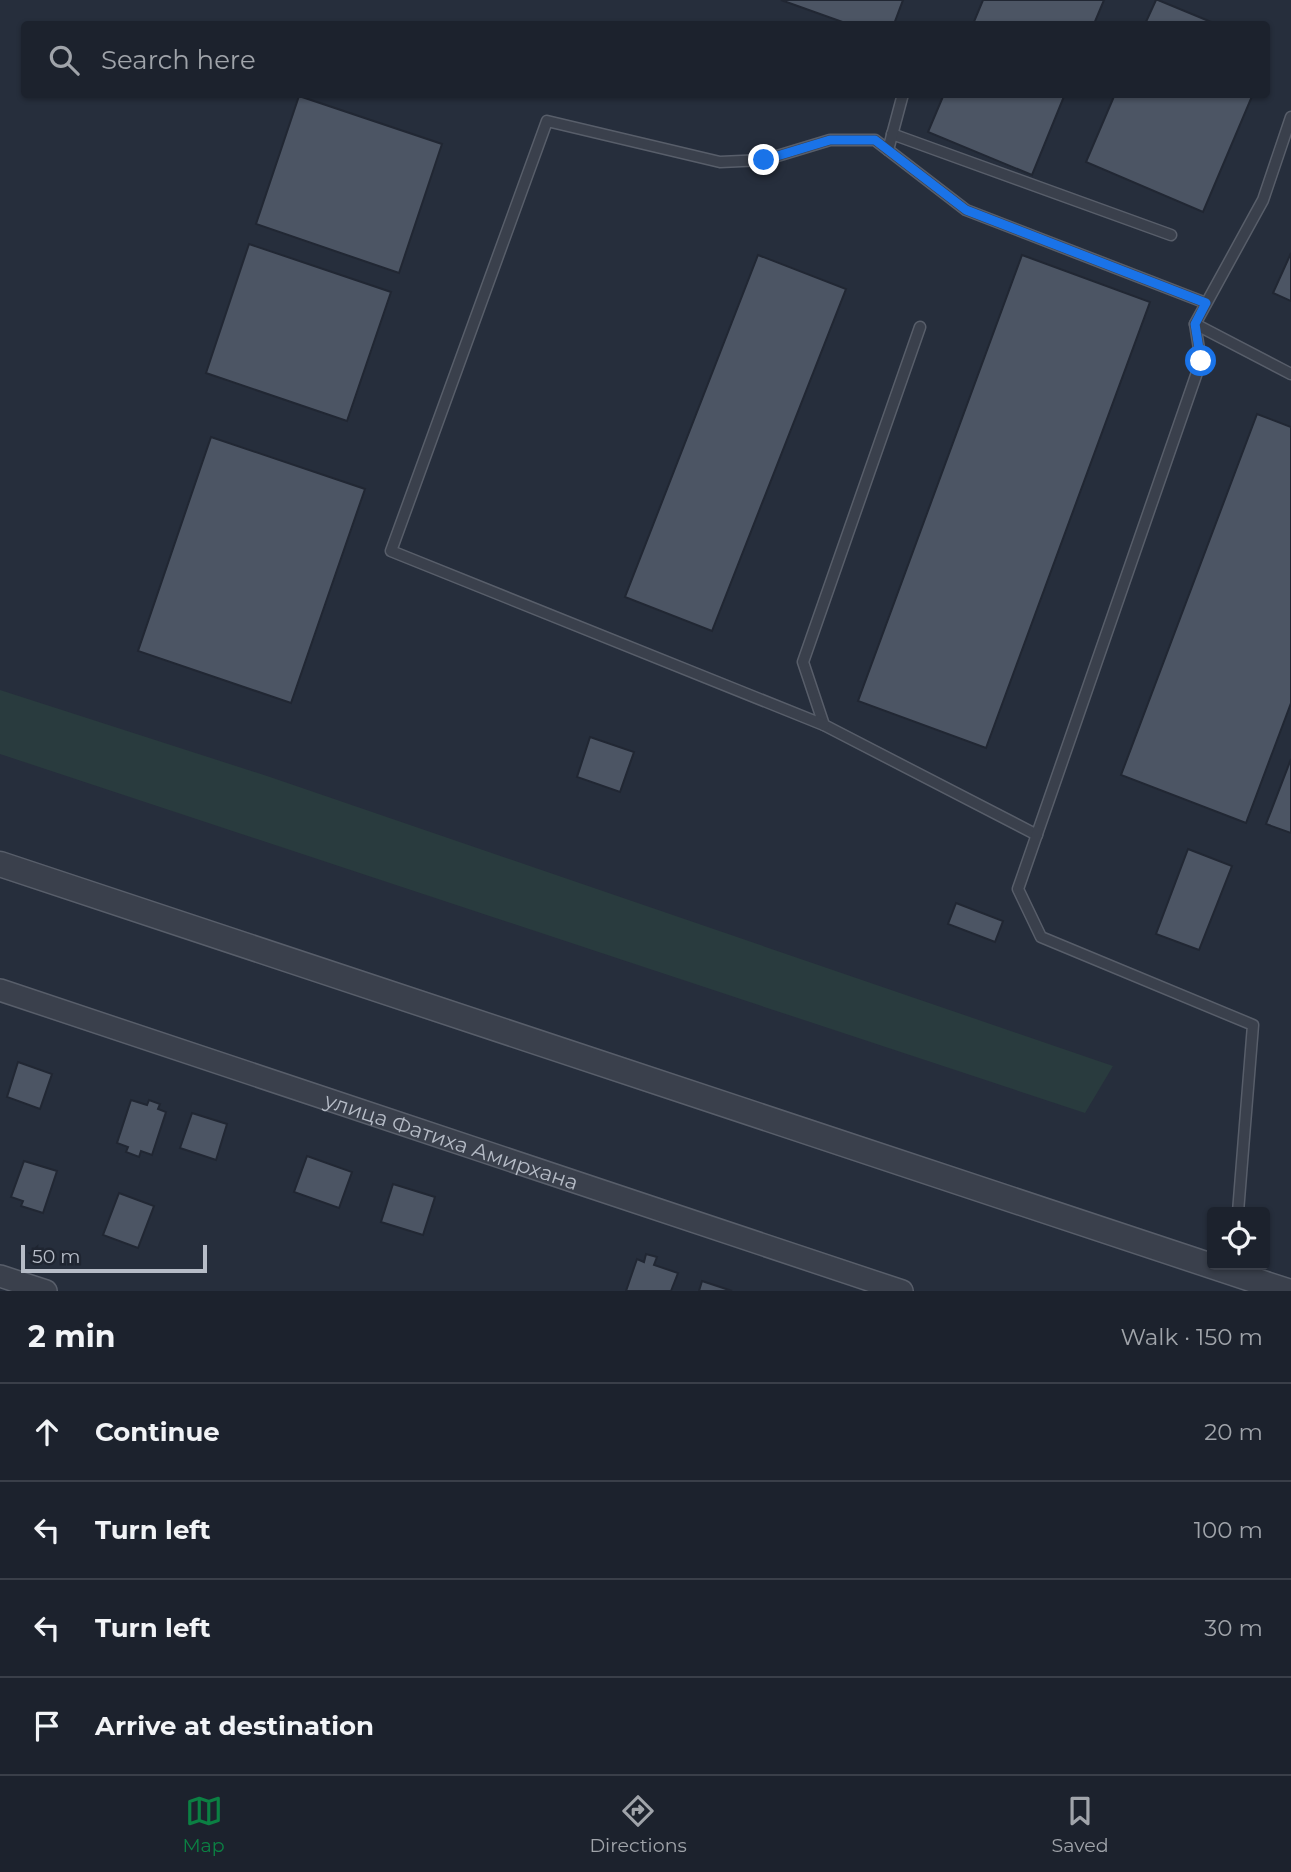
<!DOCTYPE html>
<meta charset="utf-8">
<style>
:root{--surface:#1c222d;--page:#292f39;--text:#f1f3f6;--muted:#a0a4aa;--line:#3a3f49;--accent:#0b8043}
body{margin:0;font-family:Montserrat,sans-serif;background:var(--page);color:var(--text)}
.controls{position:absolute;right:21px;bottom:21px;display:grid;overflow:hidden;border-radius:7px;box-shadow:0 2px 5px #0004}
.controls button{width:63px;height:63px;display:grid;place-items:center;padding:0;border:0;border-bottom:2px solid var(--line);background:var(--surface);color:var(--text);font:35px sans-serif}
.scale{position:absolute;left:21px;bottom:18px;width:186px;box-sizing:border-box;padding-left:7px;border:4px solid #b6bcc7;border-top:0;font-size:19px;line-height:24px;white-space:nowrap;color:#b6bcc7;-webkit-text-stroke:5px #1f2531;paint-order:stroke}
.stop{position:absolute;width:21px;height:21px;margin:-16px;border:5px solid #1a73e8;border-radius:50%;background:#fff}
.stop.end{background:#1a73e8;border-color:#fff;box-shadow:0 2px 7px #0008}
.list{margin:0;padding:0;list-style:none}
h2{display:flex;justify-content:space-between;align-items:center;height:91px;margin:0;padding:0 28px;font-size:30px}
h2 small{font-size:23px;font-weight:400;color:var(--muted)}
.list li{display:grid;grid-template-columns:46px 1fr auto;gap:21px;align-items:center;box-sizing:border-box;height:98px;padding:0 28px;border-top:2px solid var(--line)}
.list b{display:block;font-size:26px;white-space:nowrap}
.list em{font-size:23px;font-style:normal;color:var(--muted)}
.icon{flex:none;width:38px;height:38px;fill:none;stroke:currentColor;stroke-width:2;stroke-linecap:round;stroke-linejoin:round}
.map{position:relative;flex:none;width:1291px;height:1291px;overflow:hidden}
.search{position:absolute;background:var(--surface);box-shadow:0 2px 5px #0004;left:21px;right:21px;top:21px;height:77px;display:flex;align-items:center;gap:18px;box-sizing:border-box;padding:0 24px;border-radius:7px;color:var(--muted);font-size:26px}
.sheet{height:483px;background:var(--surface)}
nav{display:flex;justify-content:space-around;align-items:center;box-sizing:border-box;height:98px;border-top:2px solid var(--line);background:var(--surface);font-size:19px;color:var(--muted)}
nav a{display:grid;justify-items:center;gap:4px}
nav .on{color:var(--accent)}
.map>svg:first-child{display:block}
.green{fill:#293b3e}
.building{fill:#4c5564;stroke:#212733;stroke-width:2}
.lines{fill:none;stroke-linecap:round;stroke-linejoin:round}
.service-casing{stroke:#585e6a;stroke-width:13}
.minor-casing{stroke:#585e6a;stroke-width:24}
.tertiary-casing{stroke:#585e6a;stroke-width:27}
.service{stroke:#3a404c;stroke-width:10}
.minor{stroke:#3a404c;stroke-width:21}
.tertiary{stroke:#3a404c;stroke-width:24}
.route{stroke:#1a73e8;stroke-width:9}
.labels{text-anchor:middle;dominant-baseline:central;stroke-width:5;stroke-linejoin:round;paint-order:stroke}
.street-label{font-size:21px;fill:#b6bcc7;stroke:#1f2531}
</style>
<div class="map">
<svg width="1291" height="1291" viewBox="0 0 1291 1291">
<rect width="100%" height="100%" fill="#262e3c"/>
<polygon class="green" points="0,690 270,777 1113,1066 1085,1113 0,754"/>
<g class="building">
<polygon points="781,0 903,0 894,24 848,24"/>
<polygon points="983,0 1104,0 1094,24 973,24"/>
<polygon points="1156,0 1158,0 1216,24 1145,24"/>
<polygon points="944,94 1065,94 1032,175 928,132"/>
<polygon points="1115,94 1253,94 1203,212 1086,162"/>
<polygon points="299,96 442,144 399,273 256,224"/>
<polygon points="249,244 391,292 347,421 206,373"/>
<polygon points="1291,253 1291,301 1273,293"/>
<polygon points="758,255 846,289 712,631 625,597"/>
<polygon points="1022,255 1150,302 986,748 858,701"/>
<polygon points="1257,414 1291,427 1291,703 1246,823 1121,775"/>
<polygon points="211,437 365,489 291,703 138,651"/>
<polygon points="590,737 634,752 620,792 577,777"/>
<polygon points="1291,759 1291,833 1266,824"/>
<polygon points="1188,849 1232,866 1199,950 1156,934"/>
<polygon points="956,903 1003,921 995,942 948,924"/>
<polygon points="18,1062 52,1074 40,1109 7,1097"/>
<polygon points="131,1100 147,1105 149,1100 160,1104 158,1109 166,1112 152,1155 141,1151 139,1157 126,1152 128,1147 117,1143"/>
<polygon points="192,1113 227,1124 216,1160 180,1148"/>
<polygon points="307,1156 352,1172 339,1208 294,1192"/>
<polygon points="24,1161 57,1171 43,1213 21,1206 23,1201 11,1197"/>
<polygon points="393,1184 435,1197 423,1235 381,1222"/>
<polygon points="119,1193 154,1206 138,1248 103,1235"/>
<polygon points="646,1254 657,1257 654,1265 678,1273 671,1291 626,1291 637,1259 644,1262"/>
<polygon points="702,1281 732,1291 699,1291"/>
</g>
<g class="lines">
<defs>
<g id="service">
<polyline points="892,134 1171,235"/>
<polyline points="888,150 903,94"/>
<polyline points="1195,324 1291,374"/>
<polyline points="920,327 803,662 824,725 1037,835"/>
<polyline points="824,725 391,551 547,121 720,162 764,160 830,140 875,140 966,210 1206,303"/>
<polyline points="1238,1212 1253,1025 1041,937 1018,889 1201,361 1195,324 1263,200 1291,117"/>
</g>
<g id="minor">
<path id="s1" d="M0,990L902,1291"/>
<polyline points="0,1276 46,1291"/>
</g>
<polyline id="tertiary" points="0,864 1287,1291"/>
</defs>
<use href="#service" class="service-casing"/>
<use href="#minor" class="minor-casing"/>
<use href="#tertiary" class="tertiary-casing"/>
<use href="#service" class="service"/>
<use href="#minor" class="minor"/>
<use href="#tertiary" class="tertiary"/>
</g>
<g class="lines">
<polyline class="route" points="764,160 830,140 875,140 966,210 1206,303 1195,324 1201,361"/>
</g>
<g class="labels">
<g class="street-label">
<text stroke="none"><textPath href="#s1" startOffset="476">улица Фатиха Амирхана</textPath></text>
</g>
</g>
</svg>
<div class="controls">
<button><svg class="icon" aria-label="locate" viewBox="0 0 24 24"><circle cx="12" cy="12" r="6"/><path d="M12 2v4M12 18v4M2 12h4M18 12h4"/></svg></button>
</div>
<div class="scale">50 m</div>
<div class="stop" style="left:1201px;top:361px"></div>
<div class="stop end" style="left:764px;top:160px"></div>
<div class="search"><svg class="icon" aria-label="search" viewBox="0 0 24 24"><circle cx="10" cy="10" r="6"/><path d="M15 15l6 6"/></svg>Search here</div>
</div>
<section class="sheet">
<h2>2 min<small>Walk · 150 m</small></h2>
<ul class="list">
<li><svg class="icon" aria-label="ahead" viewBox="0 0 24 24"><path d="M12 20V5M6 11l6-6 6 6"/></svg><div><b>Continue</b></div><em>20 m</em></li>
<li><svg class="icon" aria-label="left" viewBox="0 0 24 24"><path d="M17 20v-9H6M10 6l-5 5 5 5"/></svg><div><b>Turn left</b></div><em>100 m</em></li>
<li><svg class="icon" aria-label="left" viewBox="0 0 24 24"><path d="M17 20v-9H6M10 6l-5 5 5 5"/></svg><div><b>Turn left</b></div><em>30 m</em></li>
<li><svg class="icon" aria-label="arrive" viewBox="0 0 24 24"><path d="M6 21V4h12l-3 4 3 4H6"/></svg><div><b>Arrive at destination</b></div></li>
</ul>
</section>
<nav>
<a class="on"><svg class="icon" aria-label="map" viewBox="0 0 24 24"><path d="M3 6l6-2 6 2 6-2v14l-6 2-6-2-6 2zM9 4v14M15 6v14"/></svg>Map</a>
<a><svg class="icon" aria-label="directions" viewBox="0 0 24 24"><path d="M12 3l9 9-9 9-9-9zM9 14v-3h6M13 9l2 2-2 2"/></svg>Directions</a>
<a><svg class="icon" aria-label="saved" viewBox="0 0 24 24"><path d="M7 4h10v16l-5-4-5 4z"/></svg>Saved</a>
</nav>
